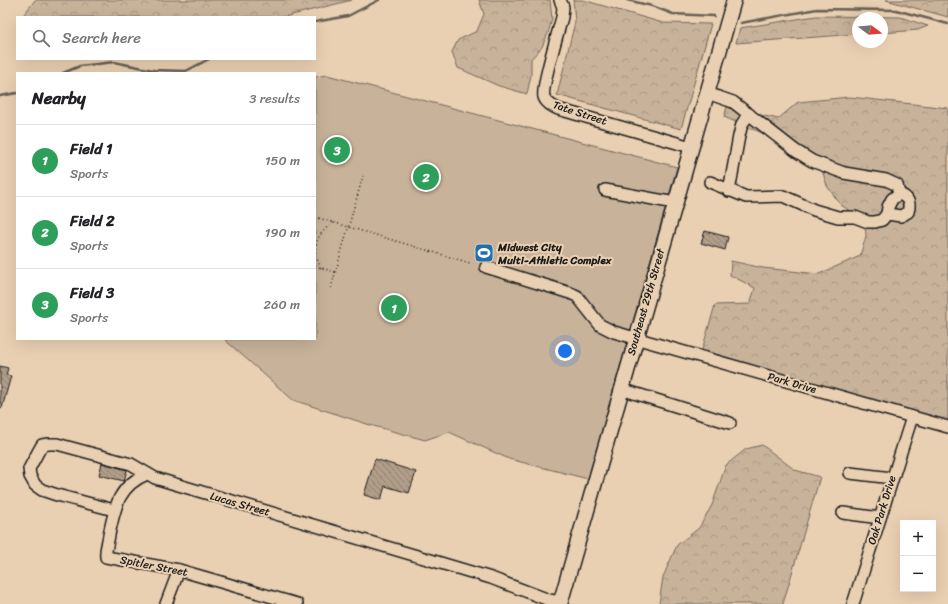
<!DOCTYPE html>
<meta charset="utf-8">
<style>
:root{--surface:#fff;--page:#f2f2f2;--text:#202124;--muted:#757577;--line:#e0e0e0;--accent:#b45309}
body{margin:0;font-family:Sriracha,sans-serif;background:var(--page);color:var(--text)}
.controls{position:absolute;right:12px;bottom:12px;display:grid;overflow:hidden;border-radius:0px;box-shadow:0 4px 16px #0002}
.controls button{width:36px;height:36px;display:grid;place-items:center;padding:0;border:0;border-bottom:1px solid var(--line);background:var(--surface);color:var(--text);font:20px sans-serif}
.compass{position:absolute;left:852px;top:12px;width:36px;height:36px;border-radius:50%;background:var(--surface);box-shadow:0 4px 16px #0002;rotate:106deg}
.you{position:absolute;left:565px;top:351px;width:14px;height:14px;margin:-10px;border:3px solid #fff;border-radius:50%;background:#1a73e8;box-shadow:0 0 0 6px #1a73e833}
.badge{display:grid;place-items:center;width:26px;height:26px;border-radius:50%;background:var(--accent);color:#fff;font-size:13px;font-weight:700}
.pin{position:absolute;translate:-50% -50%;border:2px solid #fff;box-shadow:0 1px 4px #0006}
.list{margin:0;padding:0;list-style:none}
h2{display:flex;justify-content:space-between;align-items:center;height:52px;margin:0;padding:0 16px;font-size:17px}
h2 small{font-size:13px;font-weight:400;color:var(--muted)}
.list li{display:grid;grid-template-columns:26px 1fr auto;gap:12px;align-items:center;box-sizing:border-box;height:72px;padding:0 16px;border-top:1px solid var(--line)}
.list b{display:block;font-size:15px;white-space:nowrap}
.list p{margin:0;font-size:13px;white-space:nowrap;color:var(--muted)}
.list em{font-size:13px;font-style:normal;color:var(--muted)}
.icon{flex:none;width:22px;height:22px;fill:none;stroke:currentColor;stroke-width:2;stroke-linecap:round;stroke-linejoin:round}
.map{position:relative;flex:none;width:948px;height:604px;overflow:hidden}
.search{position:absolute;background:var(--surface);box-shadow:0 4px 16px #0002;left:16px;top:16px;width:300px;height:44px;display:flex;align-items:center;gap:10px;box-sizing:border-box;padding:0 14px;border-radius:0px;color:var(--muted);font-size:15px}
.panel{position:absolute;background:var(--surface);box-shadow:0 4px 16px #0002;left:16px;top:72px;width:300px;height:268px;border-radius:0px}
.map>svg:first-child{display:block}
.forest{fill:url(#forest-crowns);stroke:#72675b}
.green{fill:#c8b29a;stroke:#72675b}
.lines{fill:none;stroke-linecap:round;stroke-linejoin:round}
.stream{stroke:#685f54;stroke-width:2.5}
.building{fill:url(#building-back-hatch);stroke:#1c1c1c}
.minor-casing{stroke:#1c1c1c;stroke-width:14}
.major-casing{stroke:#1c1c1c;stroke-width:17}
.path{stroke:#1c1c1c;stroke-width:1.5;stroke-dasharray:1 3;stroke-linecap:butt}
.minor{stroke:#ead0b2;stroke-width:11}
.major{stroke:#ead0b2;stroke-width:14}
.labels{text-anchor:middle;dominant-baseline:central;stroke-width:4;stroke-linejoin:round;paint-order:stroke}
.street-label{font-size:11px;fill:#1c1c1c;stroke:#ead0b2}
.poi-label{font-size:11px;font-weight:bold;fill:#1c1c1c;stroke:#ead0b2;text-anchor:start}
</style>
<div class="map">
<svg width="948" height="604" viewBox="0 0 948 604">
<defs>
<pattern id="forest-crowns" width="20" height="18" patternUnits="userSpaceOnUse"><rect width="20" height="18" fill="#c8b29a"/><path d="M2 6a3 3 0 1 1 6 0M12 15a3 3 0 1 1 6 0" fill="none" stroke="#ab9884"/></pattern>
<pattern id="building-back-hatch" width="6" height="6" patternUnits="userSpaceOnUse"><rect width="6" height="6" fill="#b19e89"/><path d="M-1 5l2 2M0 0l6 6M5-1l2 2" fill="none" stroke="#8f806f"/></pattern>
</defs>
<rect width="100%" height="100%" fill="#ead0b2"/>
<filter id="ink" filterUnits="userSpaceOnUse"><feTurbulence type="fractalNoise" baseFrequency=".025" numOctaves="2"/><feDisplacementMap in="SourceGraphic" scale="8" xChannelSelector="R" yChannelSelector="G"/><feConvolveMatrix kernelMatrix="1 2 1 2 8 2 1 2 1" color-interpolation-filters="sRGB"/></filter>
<g filter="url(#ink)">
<g class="forest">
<polygon points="35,0 352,0 284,17 22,17"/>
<polygon points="479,0 550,0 552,19 548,33 542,47 531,59 531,75 527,94 499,86 458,68 452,52 458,40 477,31 484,14"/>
<polygon points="573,0 583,0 663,23 711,24 681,129 557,95 575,22"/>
<polygon points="886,0 948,0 948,17"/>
<polygon points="816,16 900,17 928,26 918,30 882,33 882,18 858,18 858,34 736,43 740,28"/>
<polygon points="850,97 948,108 948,424 702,350 715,305 750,304 755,288 730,275 731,261 763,268 819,274 860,256 866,236 865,221 841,205 827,186 821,166 779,140 724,117 727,107 778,119 798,102"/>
<polygon points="762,445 795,470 820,477 783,604 659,604 663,577 677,545 699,528 712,505 726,465 746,449"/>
</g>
<polygon class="green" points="327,75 677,167 588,479 509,459 449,432 425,440 370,425 293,400 224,339 315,339 315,77"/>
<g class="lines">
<g class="stream">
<polyline points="627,0 652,6 673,14 714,16"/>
<polyline points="315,22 348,16 379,0"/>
<polyline points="741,23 817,9 896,10 948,24"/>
<polyline points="63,73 80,66 114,62 153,70 186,71 209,59"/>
<polyline points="0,96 17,93"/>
</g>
</g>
<g class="building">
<polygon points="705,231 728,237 725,250 701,243"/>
<polygon points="0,366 8,368 6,375 11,376 2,408 0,408"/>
<polygon points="375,459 416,472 409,493 385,486 381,500 364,495"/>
<polygon points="102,463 127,470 124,481 99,475"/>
</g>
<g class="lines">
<defs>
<g id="minor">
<path d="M560,0L563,7L562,17C559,30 541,87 544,97C546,103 552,106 558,109L691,147"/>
<polyline points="707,93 733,102 796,151 812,161 844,173 886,180 897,185 899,194 892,199 888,207 887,214 882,220 875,222 868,222 855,217 838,217 814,210 783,196 746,197 710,182"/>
<polyline points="605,190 675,203"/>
<polyline points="729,191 739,136 742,124 749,114"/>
<path d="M887,214L901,216L908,212C911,203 908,197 899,194"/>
<polyline points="486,267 570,293 577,296 600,325 614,332 948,427"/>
<polyline points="621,389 730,423"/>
<polyline points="850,473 892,478"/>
<path d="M147,474C118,486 115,507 109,535C108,543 105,549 106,557L179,570L297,604"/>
<polyline points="114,510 57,495 42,490 35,485 30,476 29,469 38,452 42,445 49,444 57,444 131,464 155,478 175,484 491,578 549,600 561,602"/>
<polyline points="843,513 880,518"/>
<polyline points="166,604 179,570"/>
<polyline points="853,604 912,417"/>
</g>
<polyline id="major" points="560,604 734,0"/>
</defs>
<use href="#minor" class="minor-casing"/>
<use href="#major" class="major-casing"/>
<g class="path">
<polyline points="315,217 470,263"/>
<polyline points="315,221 319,218"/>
<polyline points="315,266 335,272"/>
<path d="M321,268C310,247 316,235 334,222"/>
<polyline points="331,288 363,176"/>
</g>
<use href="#minor" class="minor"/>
<use href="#major" class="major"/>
</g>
</g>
<defs>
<symbol id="stadium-square" viewBox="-11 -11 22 22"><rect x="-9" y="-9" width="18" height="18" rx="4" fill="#1f6fb2" stroke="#ead0b2"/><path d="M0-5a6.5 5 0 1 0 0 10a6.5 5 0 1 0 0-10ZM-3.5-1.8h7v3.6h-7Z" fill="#fff"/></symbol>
</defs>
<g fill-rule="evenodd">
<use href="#stadium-square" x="473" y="242" width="22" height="22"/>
</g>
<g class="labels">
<g class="street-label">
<text transform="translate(580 113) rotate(18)">Tate Street</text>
<text transform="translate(646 302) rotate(-74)">Southeast 29th Street</text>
<text transform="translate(792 383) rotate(16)">Park Drive</text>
<text transform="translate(240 504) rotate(16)">Lucas Street</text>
<text transform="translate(882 510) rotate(-73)">Oak Park Drive</text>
<text transform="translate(154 566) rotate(11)">Spitler Street</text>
</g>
<g class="poi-label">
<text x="498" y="247">Midwest City<tspan x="498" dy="13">Multi-Athletic Complex</tspan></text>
</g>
</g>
</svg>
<div class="controls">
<button>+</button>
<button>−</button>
</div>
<svg class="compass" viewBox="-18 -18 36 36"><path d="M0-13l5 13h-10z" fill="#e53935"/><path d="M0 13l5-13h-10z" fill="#757577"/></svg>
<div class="you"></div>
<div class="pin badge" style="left:394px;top:308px;background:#2e9e5b">1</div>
<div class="pin badge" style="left:426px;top:177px;background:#2e9e5b">2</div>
<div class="pin badge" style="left:337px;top:150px;background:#2e9e5b">3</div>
<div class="search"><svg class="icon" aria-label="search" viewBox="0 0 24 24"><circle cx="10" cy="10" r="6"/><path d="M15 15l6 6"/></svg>Search here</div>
<section class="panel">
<h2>Nearby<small>3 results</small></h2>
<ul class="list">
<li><span class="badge" style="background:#2e9e5b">1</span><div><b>Field 1</b><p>Sports</p></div><em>150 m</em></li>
<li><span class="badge" style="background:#2e9e5b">2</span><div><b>Field 2</b><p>Sports</p></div><em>190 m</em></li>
<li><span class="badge" style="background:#2e9e5b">3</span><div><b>Field 3</b><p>Sports</p></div><em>260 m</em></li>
</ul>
</section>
</div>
